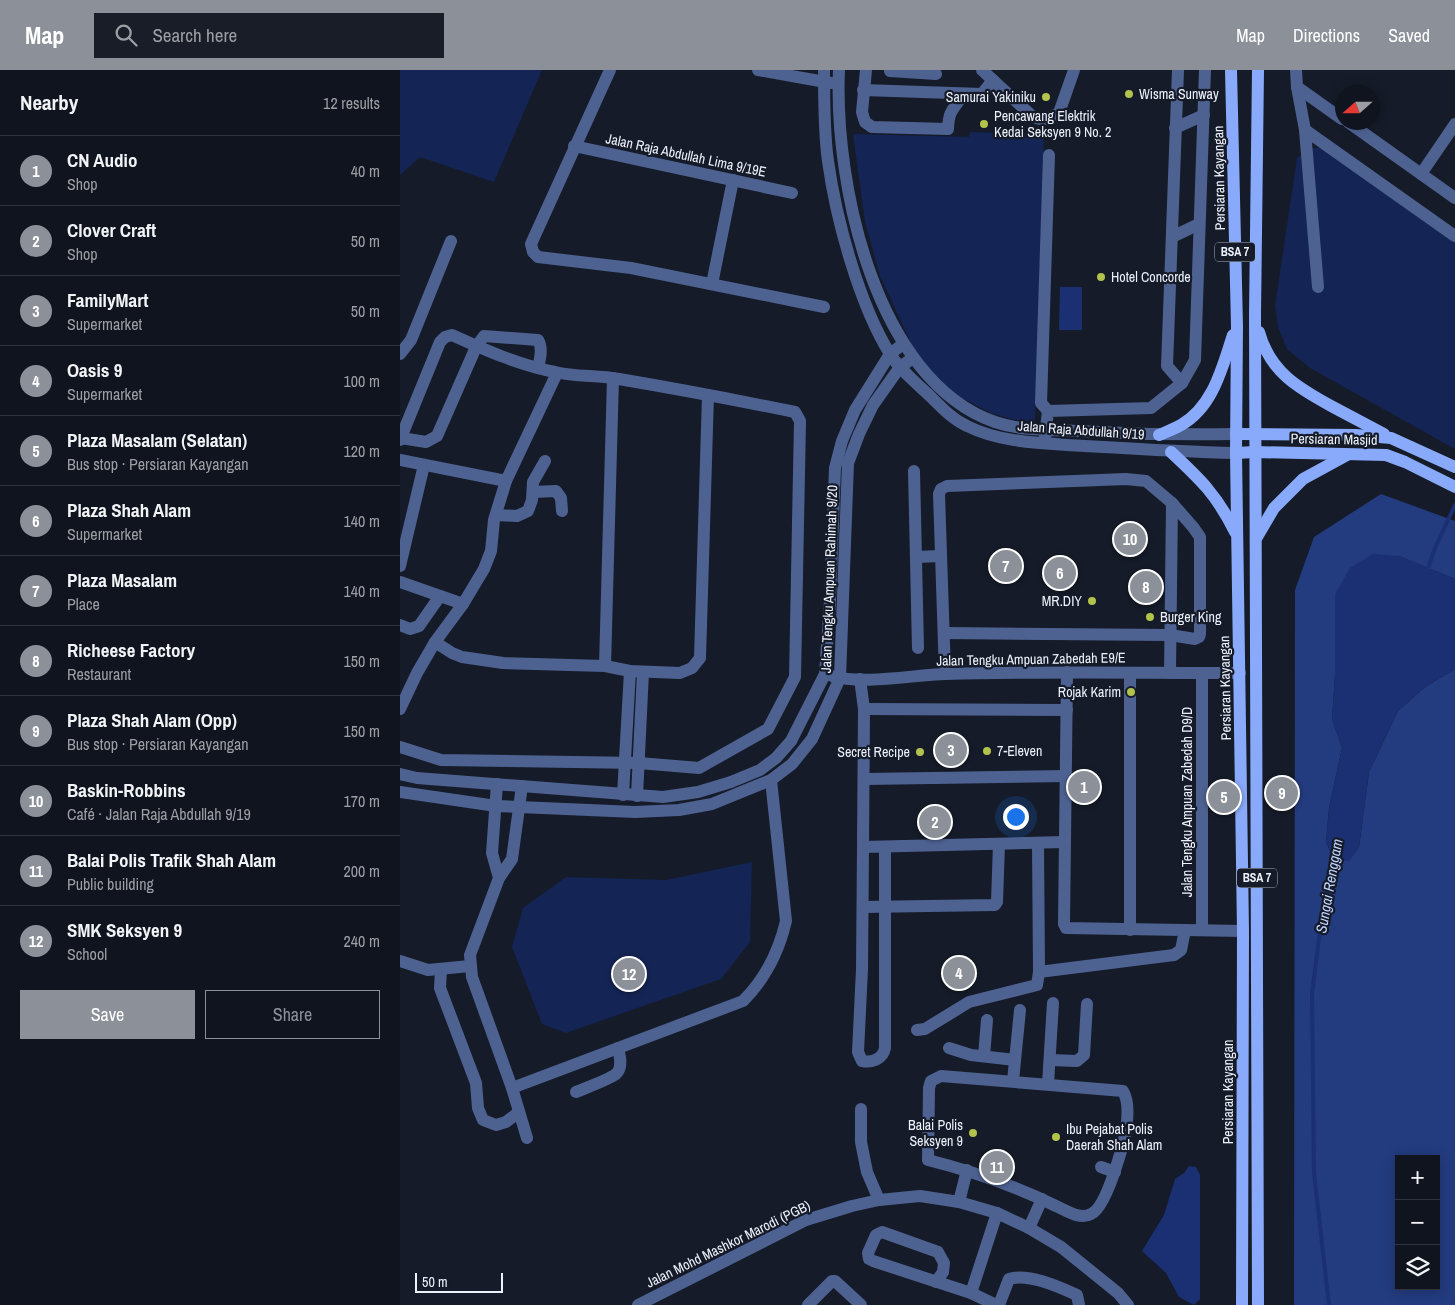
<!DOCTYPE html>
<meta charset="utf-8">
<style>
:root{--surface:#10141e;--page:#191d27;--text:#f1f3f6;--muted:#9c9ea4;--line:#30333c;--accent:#8c9099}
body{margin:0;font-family:"Archivo Narrow",sans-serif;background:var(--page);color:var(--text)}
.controls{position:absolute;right:15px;bottom:15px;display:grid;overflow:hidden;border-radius:0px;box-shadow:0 2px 12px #0003}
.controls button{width:45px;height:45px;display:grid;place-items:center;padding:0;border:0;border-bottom:1px solid var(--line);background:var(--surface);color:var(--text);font:25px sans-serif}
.compass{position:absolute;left:935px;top:15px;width:45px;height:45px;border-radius:50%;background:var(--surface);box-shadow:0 2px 12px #0003;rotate:249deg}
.scale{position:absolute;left:15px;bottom:12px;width:88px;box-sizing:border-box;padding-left:5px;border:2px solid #edf1fb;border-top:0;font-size:14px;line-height:18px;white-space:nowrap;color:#edf1fb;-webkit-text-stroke:4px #151b28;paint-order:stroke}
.you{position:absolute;left:615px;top:746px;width:18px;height:18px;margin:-12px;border:4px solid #fff;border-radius:50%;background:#1a73e8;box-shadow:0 0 0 8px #1a73e833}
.badge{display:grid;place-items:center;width:32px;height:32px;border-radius:50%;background:var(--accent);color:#fff;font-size:16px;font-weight:700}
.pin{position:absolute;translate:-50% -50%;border:2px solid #fff;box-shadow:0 1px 5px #0006}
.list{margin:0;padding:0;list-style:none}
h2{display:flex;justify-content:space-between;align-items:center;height:65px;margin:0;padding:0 20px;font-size:21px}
h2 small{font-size:16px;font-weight:400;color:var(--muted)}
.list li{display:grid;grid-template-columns:32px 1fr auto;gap:15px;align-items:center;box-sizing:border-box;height:70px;padding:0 20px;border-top:1px solid var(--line)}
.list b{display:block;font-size:19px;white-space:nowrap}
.list p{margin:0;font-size:16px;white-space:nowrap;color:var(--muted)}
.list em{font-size:16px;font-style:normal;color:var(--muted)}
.actions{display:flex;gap:10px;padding:15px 20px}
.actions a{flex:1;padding:11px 0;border:1px solid var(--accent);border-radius:0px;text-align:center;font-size:18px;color:var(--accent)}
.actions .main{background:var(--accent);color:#fff}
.icon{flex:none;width:28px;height:28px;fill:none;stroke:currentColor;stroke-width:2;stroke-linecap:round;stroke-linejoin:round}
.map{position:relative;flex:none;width:1055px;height:1235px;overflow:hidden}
header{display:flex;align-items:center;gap:30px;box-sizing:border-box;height:70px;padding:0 25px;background:var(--accent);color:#fff}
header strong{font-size:24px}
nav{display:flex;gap:28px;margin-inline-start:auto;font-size:18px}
.search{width:350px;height:45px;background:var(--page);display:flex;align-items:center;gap:12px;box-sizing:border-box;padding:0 18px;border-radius:0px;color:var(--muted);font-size:19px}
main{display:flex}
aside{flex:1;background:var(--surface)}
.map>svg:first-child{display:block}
.green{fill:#142454}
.forest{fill:#233b7f;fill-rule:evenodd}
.water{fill:#1a3073}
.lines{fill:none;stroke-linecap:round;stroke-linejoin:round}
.stream{stroke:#1a3073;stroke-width:4}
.minor{stroke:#4e6292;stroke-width:12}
.major{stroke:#89aafa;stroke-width:12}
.poi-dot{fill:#b2c34b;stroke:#151b28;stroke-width:2}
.labels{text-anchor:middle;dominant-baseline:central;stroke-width:4.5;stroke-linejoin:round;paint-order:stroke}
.shield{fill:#151b28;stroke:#acb1bc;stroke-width:1}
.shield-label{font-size:12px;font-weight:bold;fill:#edf1fb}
.poi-label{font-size:14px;fill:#edf1fb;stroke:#151b28;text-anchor:start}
.street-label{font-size:14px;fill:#edf1fb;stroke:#151b28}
.water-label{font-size:15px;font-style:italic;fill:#c3d5fe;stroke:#151b28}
</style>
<header>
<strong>Map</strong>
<div class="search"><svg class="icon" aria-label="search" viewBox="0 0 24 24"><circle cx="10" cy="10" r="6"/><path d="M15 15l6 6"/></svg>Search here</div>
<nav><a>Map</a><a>Directions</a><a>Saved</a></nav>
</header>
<main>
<aside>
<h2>Nearby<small>12 results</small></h2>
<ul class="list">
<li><span class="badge">1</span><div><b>CN Audio</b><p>Shop</p></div><em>40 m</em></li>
<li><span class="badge">2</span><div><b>Clover Craft</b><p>Shop</p></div><em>50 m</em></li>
<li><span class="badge">3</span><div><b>FamilyMart</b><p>Supermarket</p></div><em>50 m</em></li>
<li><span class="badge">4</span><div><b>Oasis 9</b><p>Supermarket</p></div><em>100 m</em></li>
<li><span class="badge">5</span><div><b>Plaza Masalam (Selatan)</b><p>Bus stop · Persiaran Kayangan</p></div><em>120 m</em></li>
<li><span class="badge">6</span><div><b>Plaza Shah Alam</b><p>Supermarket</p></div><em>140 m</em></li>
<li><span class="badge">7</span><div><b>Plaza Masalam</b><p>Place</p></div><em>140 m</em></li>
<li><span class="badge">8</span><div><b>Richeese Factory</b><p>Restaurant</p></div><em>150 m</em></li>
<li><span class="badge">9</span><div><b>Plaza Shah Alam (Opp)</b><p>Bus stop · Persiaran Kayangan</p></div><em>150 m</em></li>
<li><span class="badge">10</span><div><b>Baskin-Robbins</b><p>Café · Jalan Raja Abdullah 9/19</p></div><em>170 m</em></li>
<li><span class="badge">11</span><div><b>Balai Polis Trafik Shah Alam</b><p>Public building</p></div><em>200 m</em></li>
<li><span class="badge">12</span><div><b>SMK Seksyen 9</b><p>School</p></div><em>240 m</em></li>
</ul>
<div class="actions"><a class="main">Save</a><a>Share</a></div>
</aside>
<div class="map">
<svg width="1055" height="1235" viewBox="0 0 1055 1235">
<rect width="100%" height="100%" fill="#151b28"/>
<g class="green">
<polygon points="0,0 142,0 94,112 20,87 0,105"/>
<polygon points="570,62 644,64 635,352 611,349 591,343 560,327 535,306 515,282 480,206 465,152 453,64 569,67"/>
<polygon points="911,78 928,78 1055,164 1055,379 910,298 887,279 878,257 875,236 897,88"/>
<polygon points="352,792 350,872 321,909 166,963 142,954 112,877 123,838 166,807 266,810"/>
</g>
<path class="forest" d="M981,424L1055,451V509L999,486L935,606L932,649L942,678L929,738L926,772L934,790H949L959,777L969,702L998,641L1025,617L1055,599V1235H894L895,520L914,467ZM999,1089H1036V1216H999Z"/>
<g class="water">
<polygon points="660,217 682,217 682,260 659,260"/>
<polygon points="973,484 999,486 1055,509 1055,599 1025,617 998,641 969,702 959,777 949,791 934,790 926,772 929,738 942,678 932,650 935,606 935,524 950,498"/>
<polygon points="789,1096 796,1097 800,1105 800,1229 794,1235 779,1227 766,1203 742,1181 764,1145 775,1109 784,1103"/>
</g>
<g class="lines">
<g class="stream">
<polyline points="1030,503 1028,498 1035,478 1055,435"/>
<polyline points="929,1235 914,1103 912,924 921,853 935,785"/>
</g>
<g class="minor">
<polyline points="210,0 131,174 133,182 138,187 231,198 424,237"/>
<polyline points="358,0 431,13"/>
<path d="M424,0C424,28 424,64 428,91C436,149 459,234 490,284C500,300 515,312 529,325C541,337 552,349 567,356C603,374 646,373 685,376C736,379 786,382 836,383"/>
<path d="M439,0C434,113 475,310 595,352C621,361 651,360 678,361C731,364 783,365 836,364"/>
<path d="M466,0L462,42L465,52L472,57L548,59C549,37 554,41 563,24"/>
<path d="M582,0L632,46C643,52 649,49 659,43L674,0"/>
<polyline points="778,0 767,296 782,313"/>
<polyline points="896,0 897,17 905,60 918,217"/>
<polyline points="490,1 536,4 532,0"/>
<polyline points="897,17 942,49"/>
<polyline points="463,20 582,24 593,10"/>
<polyline points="948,52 1055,128"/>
<polyline points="775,58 804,45"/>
<polyline points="905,60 1055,166"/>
<polyline points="174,76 392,123"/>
<polyline points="1021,104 1055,54"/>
<polyline points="772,167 799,154"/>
<polyline points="312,214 333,110"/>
<polyline points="0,284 11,270 51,171"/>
<polyline points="648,341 641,333 649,85"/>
<path d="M1,368L26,372L37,366L76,277L84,266L138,270C143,278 140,289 138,298"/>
<polyline points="645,368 648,341 751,338 782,313 795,290 805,0"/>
<path d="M0,370L40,272L45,267L52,265C85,280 119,295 155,302C176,307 198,305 219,309C278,319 336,330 395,342L400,351L395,607L368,659L299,698L239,693L41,690L0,677"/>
<polyline points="0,390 106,411"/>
<polyline points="514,401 518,578"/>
<polyline points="133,422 156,421 161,428 162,441"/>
<polyline points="97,445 117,446 128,441 132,430 133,412 145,391"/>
<polyline points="516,487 541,486"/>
<polyline points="0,496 24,395"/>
<polyline points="0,512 63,534"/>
<polyline points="0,555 10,559 19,556 40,526"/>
<polyline points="544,563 770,565 795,569 799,567 800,564 800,467 793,457 772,433"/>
<polyline points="35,572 52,583 62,587 103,593 205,596 230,601 280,603 292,598 300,588 308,325"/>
<polyline points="205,596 213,308"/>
<polyline points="667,602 664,854 666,858 843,861"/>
<polyline points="730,603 730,860"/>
<polyline points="802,603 802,860"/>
<polyline points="545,604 539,424 541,419 547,416 726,409 746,411 772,433 770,603"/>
<path d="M432,606C464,615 512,605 546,604C644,601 742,603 840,603"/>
<polyline points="460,609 464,639 463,777 664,772"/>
<polyline points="0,639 17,603 35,572 63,534 84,499 91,481 94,450 106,411 157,303"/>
<polyline points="464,639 667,640"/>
<polyline points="0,704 17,708 263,727 298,722 331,712 360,700 376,688 391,671 425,604 430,531 435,398 442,371 455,340 490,284 503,274"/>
<polyline points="464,709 666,706"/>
<polyline points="97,714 92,783 99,808"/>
<polyline points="122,716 112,789 99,808 70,885 72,907 112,1018 127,1068"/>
<polyline points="0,722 96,736 235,742 279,740 312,734 371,710 392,694 412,669 440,608 448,393 459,364 473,335 500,297 513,288"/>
<polyline points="223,725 230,601"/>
<polyline points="237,726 243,602"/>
<path d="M463,777L462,899L458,982L462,991C472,993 483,989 485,978V777"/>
<polyline points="463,837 595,835 597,832 599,774"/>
<polyline points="0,891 28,900 70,896"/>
<polyline points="41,900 40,918 76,1013 78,1038 83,1050 96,1055 106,1052 119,1042"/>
<polyline points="639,902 774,885 781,880 785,860"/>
<polyline points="517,960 525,959 569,932 637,915 639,902 638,773"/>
<polyline points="549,978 571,985 615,990"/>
<polyline points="584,986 587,950"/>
<polyline points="650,990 677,991 684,985 687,934"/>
<path d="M541,1006L723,1021C733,1038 724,1073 718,1091C714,1104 703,1139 691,1144C680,1150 667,1141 656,1136C615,1116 572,1101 528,1090L529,1018L531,1011Z"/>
<polyline points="613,1011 620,940"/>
<polyline points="648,1014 653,933"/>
<path d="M112,1018L343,931C365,909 379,881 386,851L371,710"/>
<path d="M176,1022C185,1018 208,1010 216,1004C223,998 220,986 218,978"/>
<polyline points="461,1039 461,1072 467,1102 479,1130"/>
<polyline points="701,1097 715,1102"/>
<polyline points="559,1132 567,1100"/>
<polyline points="629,1158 642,1129"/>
<polyline points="536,1212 543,1202 544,1193 538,1182 482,1162 476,1165 468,1183 469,1189 473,1191 571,1223 596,1235"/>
<polyline points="571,1223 597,1143"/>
<polyline points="238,1235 406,1150 452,1136 479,1130 520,1126 559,1132 597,1143 629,1158 661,1177 718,1223 728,1235"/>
<polyline points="408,1235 432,1211 435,1211 461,1235"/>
<path d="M599,1235L609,1209C629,1203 659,1217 677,1225L679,1235"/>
</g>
<g class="major">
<polyline points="831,0 837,256 836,383 843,861 842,1235"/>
<polyline points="858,0 855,245 858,1235"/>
<path d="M859,262C870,302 898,318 933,337C950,346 967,355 984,364"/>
<polyline points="836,364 956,365 991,368 1055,397"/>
<path d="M759,365C766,362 774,359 781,355C813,337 822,298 833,265"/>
<path d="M771,382C800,409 817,425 835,462"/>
<polyline points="836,383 855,382 986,385 1005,392 1055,417"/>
<polyline points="857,467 874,438 903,409 947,385"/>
</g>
</g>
<g class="poi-dot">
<circle cx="729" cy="24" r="5"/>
<circle cx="646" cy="27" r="5"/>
<circle cx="584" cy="54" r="5"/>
<circle cx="701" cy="207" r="5"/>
<circle cx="692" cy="531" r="5"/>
<circle cx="750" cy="547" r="5"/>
<circle cx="731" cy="622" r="5"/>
<circle cx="587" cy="681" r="5"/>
<circle cx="520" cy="682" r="5"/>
<circle cx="573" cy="1063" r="5"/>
<circle cx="656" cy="1067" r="5"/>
</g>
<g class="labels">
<g class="shield">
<rect x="815" y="172.5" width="40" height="19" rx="4"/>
<rect x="837" y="798.5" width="40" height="19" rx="4"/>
</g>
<g class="shield-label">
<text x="835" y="182">BSA 7</text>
<text x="857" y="808">BSA 7</text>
</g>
<g class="poi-label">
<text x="739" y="24">Wisma Sunway</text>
<text x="636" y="27" text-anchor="end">Samurai Yakiniku</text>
<text x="594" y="46">Pencawang Elektrik<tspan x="594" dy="16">Kedai Seksyen 9 No. 2</tspan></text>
<text x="711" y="207">Hotel Concorde</text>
<text x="682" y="531" text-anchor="end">MR.DIY</text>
<text x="760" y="547">Burger King</text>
<text x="721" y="622" text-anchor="end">Rojak Karim</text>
<text x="597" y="681">7-Eleven</text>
<text x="510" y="682" text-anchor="end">Secret Recipe</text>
<text x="563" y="1055" text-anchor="end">Balai Polis<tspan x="563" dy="16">Seksyen 9</tspan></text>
<text x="666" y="1059">Ibu Pejabat Polis<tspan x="666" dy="16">Daerah Shah Alam</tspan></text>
</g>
<g class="street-label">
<text transform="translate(286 85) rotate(12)">Jalan Raja Abdullah Lima 9/19E</text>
<text transform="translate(819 108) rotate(-91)">Persiaran Kayangan</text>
<text transform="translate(681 360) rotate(4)">Jalan Raja Abdullah 9/19</text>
<text transform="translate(934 369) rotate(1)">Persiaran Masjid</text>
<text transform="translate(429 509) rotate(-88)">Jalan Tengku Ampuan Rahimah 9/20</text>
<text transform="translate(631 589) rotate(-1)">Jalan Tengku Ampuan Zabedah E9/E</text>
<text transform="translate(825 618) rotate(-91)">Persiaran Kayangan</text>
<text transform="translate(787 732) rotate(-90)">Jalan Tengku Ampuan Zabedah D9/D</text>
<text transform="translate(828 1022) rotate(-90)">Persiaran Kayangan</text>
<text transform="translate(328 1174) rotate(-26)">Jalan Mohd Mashkor Marodi (PGB)</text>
</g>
<g class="water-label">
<text transform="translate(929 816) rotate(-80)">Sungai Renggam</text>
</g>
</g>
</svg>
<div class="controls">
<button>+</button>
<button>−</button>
<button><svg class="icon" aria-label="layers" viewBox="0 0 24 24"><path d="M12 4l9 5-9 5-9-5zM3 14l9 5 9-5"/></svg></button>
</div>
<svg class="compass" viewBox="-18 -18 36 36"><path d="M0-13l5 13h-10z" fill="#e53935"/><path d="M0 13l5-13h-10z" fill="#9c9ea4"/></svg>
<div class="scale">50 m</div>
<div class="you"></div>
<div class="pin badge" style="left:684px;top:717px">1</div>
<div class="pin badge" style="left:535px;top:752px">2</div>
<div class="pin badge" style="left:551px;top:680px">3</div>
<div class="pin badge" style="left:559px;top:903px">4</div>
<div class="pin badge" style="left:824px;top:727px">5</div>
<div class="pin badge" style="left:660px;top:503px">6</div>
<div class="pin badge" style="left:606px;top:496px">7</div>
<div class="pin badge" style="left:746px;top:517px">8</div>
<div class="pin badge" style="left:882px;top:723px">9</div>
<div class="pin badge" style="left:730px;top:469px">10</div>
<div class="pin badge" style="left:597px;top:1097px">11</div>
<div class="pin badge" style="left:229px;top:904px">12</div>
</div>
</main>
